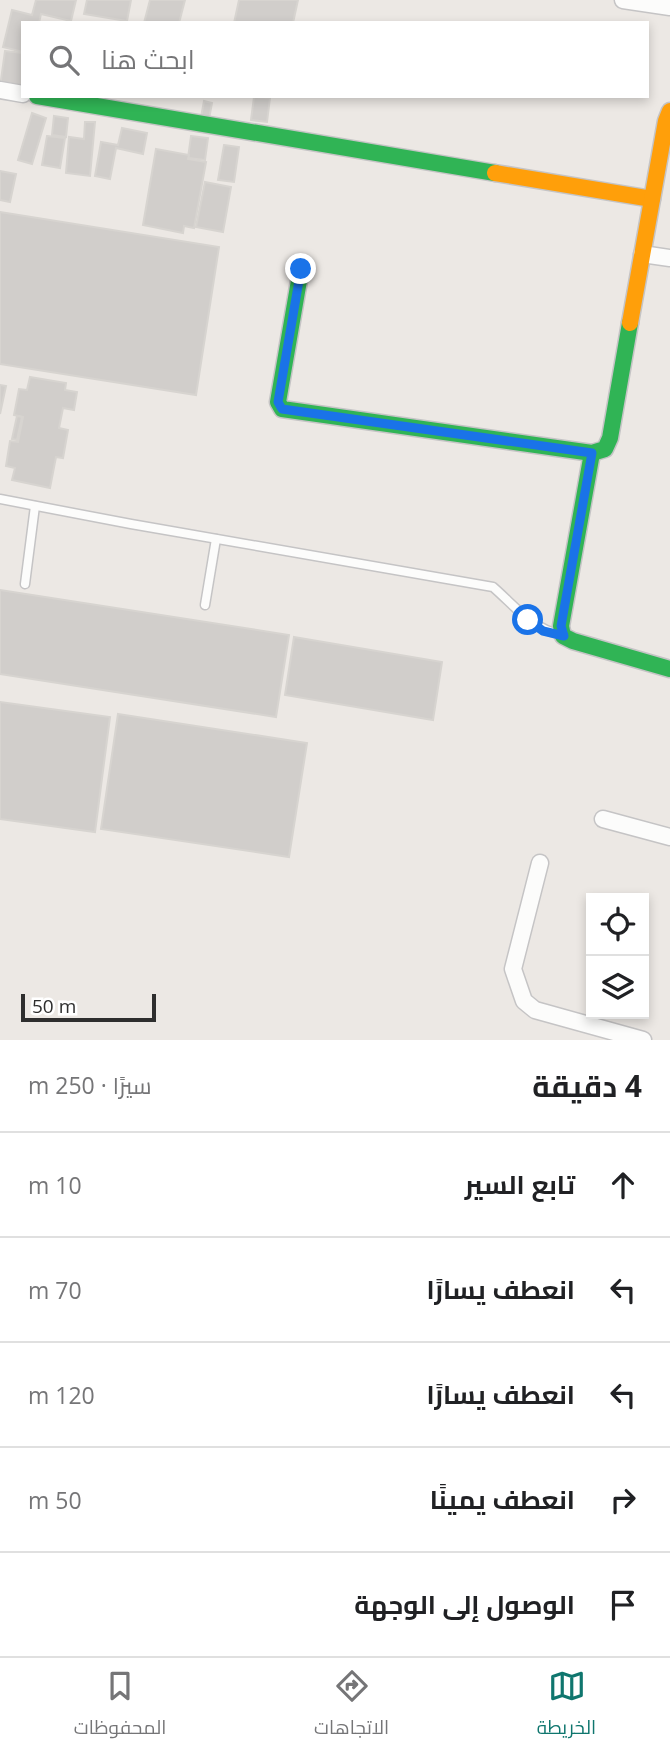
<!DOCTYPE html>
<html lang="ar">
<meta charset="utf-8">
<style>
:root{--surface:#fff;--page:#f2f2f2;--text:#202124;--muted:#757577;--line:#e0e0e0;--accent:#0f766e}
body{margin:0;font-family:"Open Sans",Cairo,sans-serif;background:var(--page);color:var(--text);direction:rtl}
.controls{position:absolute;right:21px;bottom:21px;display:grid;overflow:hidden;border-radius:0px;box-shadow:0 4px 10px #0003}
.controls button{width:63px;height:63px;display:grid;place-items:center;padding:0;border:0;border-bottom:2px solid var(--line);background:var(--surface);color:var(--text);font:35px sans-serif}
.scale{position:absolute;left:21px;bottom:18px;width:135px;box-sizing:border-box;padding-left:7px;border:4px solid #2e2e2e;border-top:0;font-size:19px;line-height:24px;white-space:nowrap;color:#2e2e2e;-webkit-text-stroke:5px #fff;paint-order:stroke}
.stop{position:absolute;width:21px;height:21px;margin:-16px;border:5px solid #1a73e8;border-radius:50%;background:#fff}
.stop.end{background:#1a73e8;border-color:#fff;box-shadow:0 2px 7px #0008}
.list{margin:0;padding:0;list-style:none}
h2{display:flex;justify-content:space-between;align-items:center;height:91px;margin:0;padding:0 28px;font-size:30px}
h2 small{font-size:23px;font-weight:400;color:var(--muted)}
.list li{display:grid;grid-template-columns:46px 1fr auto;gap:21px;align-items:center;box-sizing:border-box;height:105px;padding:0 28px;border-top:2px solid var(--line)}
.list b{display:block;font-size:26px;white-space:nowrap}
.list em{font-size:23px;font-style:normal;color:var(--muted)}
.icon{flex:none;width:38px;height:38px;fill:none;stroke:currentColor;stroke-width:2;stroke-linecap:round;stroke-linejoin:round}
.map{position:relative;flex:none;width:670px;height:1040px;overflow:hidden;direction:ltr}
.search{position:absolute;background:var(--surface);box-shadow:0 4px 10px #0003;left:21px;right:21px;top:21px;height:77px;display:flex;align-items:center;gap:18px;box-sizing:border-box;padding:0 24px;border-radius:0px;color:var(--muted);font-size:26px}
.sheet{height:616px;background:var(--surface)}
nav{display:flex;justify-content:space-around;align-items:center;box-sizing:border-box;height:98px;border-top:2px solid var(--line);background:var(--surface);font-size:19px;color:var(--muted)}
nav a{display:grid;justify-items:center;gap:4px}
nav .on{color:var(--accent)}
.map>svg:first-child{display:block}
.building{fill:#d1cecb;stroke:#d7d4d0;stroke-width:2}
.lines{fill:none;stroke-linecap:round;stroke-linejoin:round}
.lane-casing{stroke:#c5c4c5;stroke-width:11}
.street-casing{stroke:#c5c4c5;stroke-width:19}
.fast-casing{stroke:#c5c4c5;stroke-width:19}
.slow-casing{stroke:#c5c4c5;stroke-width:19}
.lane{stroke:#fcfcfb;stroke-width:8}
.street{stroke:#fcfcfb;stroke-width:16}
.fast{stroke:#30b455;stroke-width:16}
.slow{stroke:#ff9f0a;stroke-width:16}
.route{stroke:#1a73e8;stroke-width:9}
</style>
<div class="map">
<svg width="670" height="1040" viewBox="0 0 670 1040">
<rect width="100%" height="100%" fill="#ece8e4"/>
<g class="building">
<polygon points="36,0 76,0 71,21 41,14 39,23 23,23 23,52 3,47 12,10 32,15"/>
<polygon points="87,0 131,0 127,21 84,14"/>
<polygon points="150,0 185,0 179,23 144,23"/>
<polygon points="239,0 298,0 293,23 234,23"/>
<polygon points="5,51 23,53 23,95 0,87"/>
<polygon points="254,97 270,98 267,122 251,120"/>
<polygon points="204,101 212,103 209,119 201,117"/>
<polygon points="32,113 46,118 32,164 18,160"/>
<polygon points="54,116 68,118 66,137 52,135"/>
<polygon points="85,122 95,122 90,176 66,173 69,137 84,139"/>
<polygon points="122,128 147,133 143,154 116,148 110,179 95,176 101,142 118,145"/>
<polygon points="47,136 65,138 60,168 42,165"/>
<polygon points="191,136 208,138 205,160 188,158"/>
<polygon points="224,145 239,147 234,182 218,180"/>
<polygon points="156,149 189,155 188,159 206,162 194,228 184,226 183,233 143,225"/>
<polygon points="0,171 16,174 10,202 0,200"/>
<polygon points="205,182 231,187 223,232 196,227"/>
<polygon points="0,212 219,247 196,395 0,364"/>
<polygon points="30,377 66,383 65,390 77,392 74,410 63,408 59,428 68,430 63,458 56,457 50,488 12,480 15,468 6,466 10,441 18,442 23,417 14,415 19,389 27,390"/>
<polygon points="0,385 6,386 0,414"/>
<polygon points="17,416 22,417 17,440 12,439"/>
<polygon points="0,590 289,635 276,717 0,674"/>
<polygon points="294,637 442,662 433,720 285,695"/>
<polygon points="0,702 110,717 95,832 0,819"/>
<polygon points="118,714 307,743 289,857 101,829"/>
</g>
<g class="lines">
<defs>
<g id="lane">
<path d="M0,499L131,524L493,587C516,607 530,627 561,635"/>
<polyline points="25,584 35,506"/>
<polyline points="205,605 216,539"/>
</g>
<g id="street">
<polyline points="623,0 670,7"/>
<polyline points="0,90 23,94"/>
<polyline points="642,254 670,258"/>
<polyline points="603,819 670,837"/>
<polyline points="540,863 513,969 524,1001 535,1010 643,1040"/>
</g>
<g id="fast">
<polyline points="37,96 495,173"/>
<polyline points="301,269 278,402 282,409 592,453 605,449 610,438 630,323"/>
<polyline points="592,453 561,626 563,636 573,641 670,669"/>
</g>
<g id="slow">
<polyline points="495,173 652,199"/>
<polyline points="630,323 666,121 670,111"/>
</g>
</defs>
<use href="#lane" class="lane-casing"/>
<use href="#street" class="street-casing"/>
<use href="#fast" class="fast-casing"/>
<use href="#slow" class="slow-casing"/>
<use href="#lane" class="lane"/>
<use href="#street" class="street"/>
<use href="#fast" class="fast"/>
<use href="#slow" class="slow"/>
</g>
<g class="lines">
<polyline class="route" points="301,269 278,402 282,409 592,453 561,626 564,636 543,631 528,620"/>
</g>
</svg>
<div class="controls">
<button><svg class="icon" aria-label="locate" viewBox="0 0 24 24"><circle cx="12" cy="12" r="6"/><path d="M12 2v4M12 18v4M2 12h4M18 12h4"/></svg></button>
<button><svg class="icon" aria-label="layers" viewBox="0 0 24 24"><path d="M12 4l9 5-9 5-9-5zM3 14l9 5 9-5"/></svg></button>
</div>
<div class="scale">50 m</div>
<div class="stop" style="left:528px;top:620px"></div>
<div class="stop end" style="left:301px;top:269px"></div>
<div class="search"><svg class="icon" aria-label="search" viewBox="0 0 24 24"><circle cx="10" cy="10" r="6"/><path d="M15 15l6 6"/></svg>ابحث هنا</div>
</div>
<section class="sheet">
<h2>4 دقيقة<small>سيرًا · 250 m</small></h2>
<ul class="list">
<li><svg class="icon" aria-label="ahead" viewBox="0 0 24 24"><path d="M12 20V5M6 11l6-6 6 6"/></svg><div><b>تابع السير</b></div><em>10 m</em></li>
<li><svg class="icon" aria-label="left" viewBox="0 0 24 24"><path d="M17 20v-9H6M10 6l-5 5 5 5"/></svg><div><b>انعطف يسارًا</b></div><em>70 m</em></li>
<li><svg class="icon" aria-label="left" viewBox="0 0 24 24"><path d="M17 20v-9H6M10 6l-5 5 5 5"/></svg><div><b>انعطف يسارًا</b></div><em>120 m</em></li>
<li><svg class="icon" aria-label="right" viewBox="0 0 24 24"><path d="M7 20v-9h11M14 6l5 5-5 5"/></svg><div><b>انعطف يمينًا</b></div><em>50 m</em></li>
<li><svg class="icon" aria-label="arrive" viewBox="0 0 24 24"><path d="M6 21V4h12l-3 4 3 4H6"/></svg><div><b>الوصول إلى الوجهة</b></div></li>
</ul>
</section>
<nav>
<a class="on"><svg class="icon" aria-label="map" viewBox="0 0 24 24"><path d="M3 6l6-2 6 2 6-2v14l-6 2-6-2-6 2zM9 4v14M15 6v14"/></svg>الخريطة</a>
<a><svg class="icon" aria-label="directions" viewBox="0 0 24 24"><path d="M12 3l9 9-9 9-9-9zM9 14v-3h6M13 9l2 2-2 2"/></svg>الاتجاهات</a>
<a><svg class="icon" aria-label="saved" viewBox="0 0 24 24"><path d="M7 4h10v16l-5-4-5 4z"/></svg>المحفوظات</a>
</nav>
